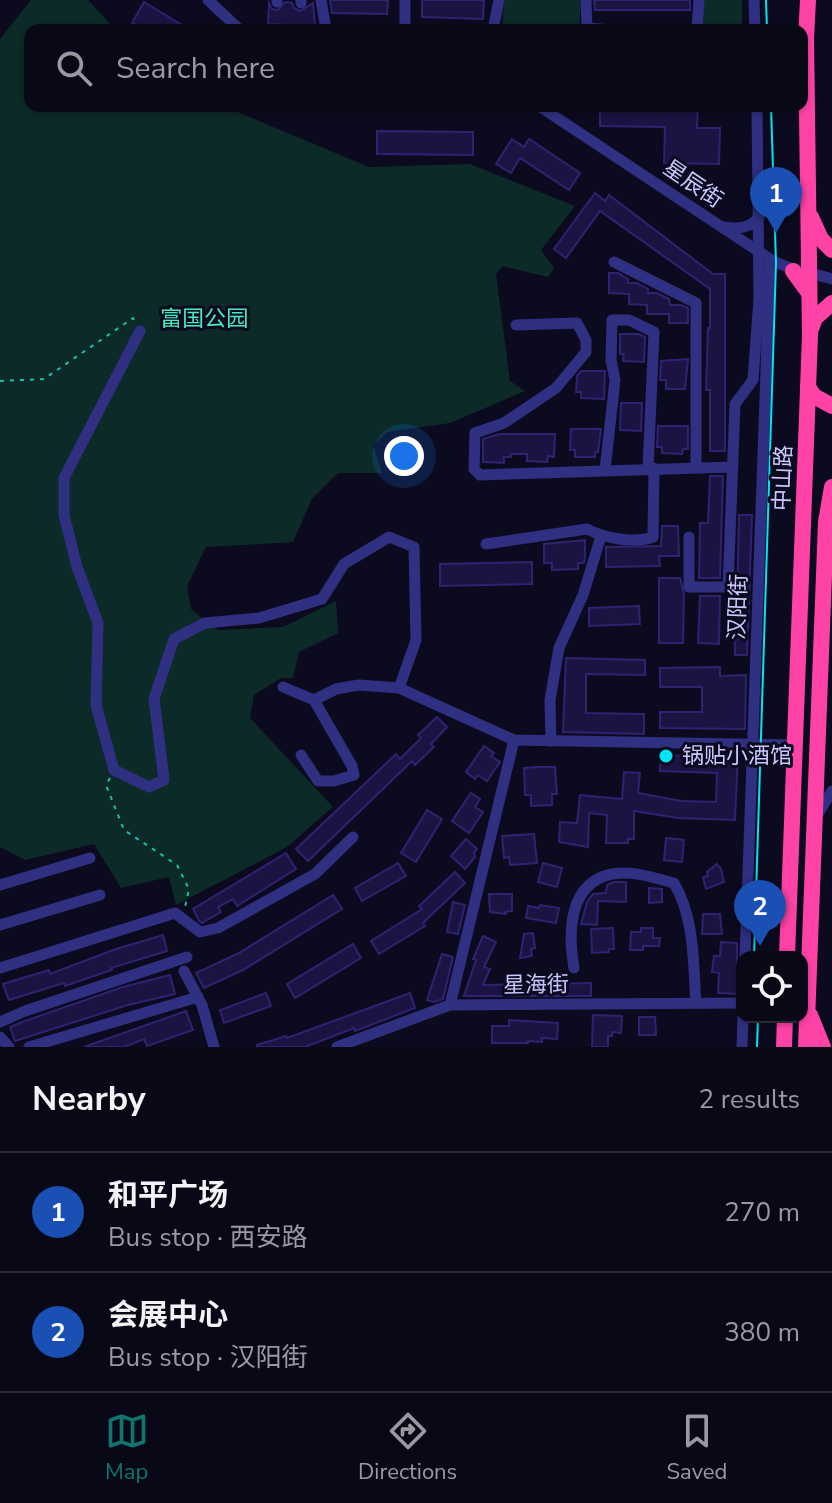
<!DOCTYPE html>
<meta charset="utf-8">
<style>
:root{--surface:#090817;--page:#171624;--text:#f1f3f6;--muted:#999aa1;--line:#292936;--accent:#0f766e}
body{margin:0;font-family:"Nunito Sans","Noto Sans SC",sans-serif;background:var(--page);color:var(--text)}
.controls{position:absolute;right:24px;bottom:24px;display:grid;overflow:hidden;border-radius:16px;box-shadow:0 2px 6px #0004}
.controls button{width:72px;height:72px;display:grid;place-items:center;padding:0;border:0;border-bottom:2px solid var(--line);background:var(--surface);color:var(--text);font:40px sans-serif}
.you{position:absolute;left:404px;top:456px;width:28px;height:28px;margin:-20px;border:6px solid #fff;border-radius:50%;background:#1a73e8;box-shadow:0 0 0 12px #1a73e833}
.badge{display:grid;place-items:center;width:52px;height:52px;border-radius:50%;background:var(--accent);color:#fff;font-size:26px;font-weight:700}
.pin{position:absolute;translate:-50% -66px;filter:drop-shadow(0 2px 4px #0008)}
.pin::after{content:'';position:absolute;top:42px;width:28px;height:24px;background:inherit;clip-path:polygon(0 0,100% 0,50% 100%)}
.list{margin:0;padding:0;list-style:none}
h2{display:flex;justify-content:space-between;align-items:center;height:104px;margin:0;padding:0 32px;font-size:34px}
h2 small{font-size:26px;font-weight:400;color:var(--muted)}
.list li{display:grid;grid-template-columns:52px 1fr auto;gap:24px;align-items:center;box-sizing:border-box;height:120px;padding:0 32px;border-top:2px solid var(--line)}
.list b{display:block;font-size:30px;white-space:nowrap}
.list p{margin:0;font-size:26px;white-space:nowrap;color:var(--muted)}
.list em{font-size:26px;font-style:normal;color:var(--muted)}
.icon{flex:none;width:44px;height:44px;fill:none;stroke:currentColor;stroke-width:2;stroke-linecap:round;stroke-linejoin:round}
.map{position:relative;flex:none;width:832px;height:1047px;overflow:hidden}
.search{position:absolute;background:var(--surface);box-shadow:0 2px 6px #0004;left:24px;right:24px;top:24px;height:88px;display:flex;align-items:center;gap:20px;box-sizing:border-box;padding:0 28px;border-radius:16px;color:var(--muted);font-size:30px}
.sheet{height:344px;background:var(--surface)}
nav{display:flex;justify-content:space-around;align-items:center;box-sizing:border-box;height:112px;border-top:2px solid var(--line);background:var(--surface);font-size:22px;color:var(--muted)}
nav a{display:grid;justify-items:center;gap:4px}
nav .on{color:var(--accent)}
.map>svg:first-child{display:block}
.green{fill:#0c2a27}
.building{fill:#1b1442;stroke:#2f2371;stroke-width:2}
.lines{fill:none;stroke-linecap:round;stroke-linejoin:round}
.path{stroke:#20bbaa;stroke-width:2;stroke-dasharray:4 6;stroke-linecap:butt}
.minor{stroke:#303083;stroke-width:11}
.highway{stroke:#ff43a6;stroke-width:16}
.tram{stroke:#00e6f3;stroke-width:2}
.poi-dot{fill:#00e6f3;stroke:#0c0a1f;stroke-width:3}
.labels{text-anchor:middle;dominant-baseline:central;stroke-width:6;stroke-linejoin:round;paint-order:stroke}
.street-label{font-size:22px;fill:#ccc8ff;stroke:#0c0a1f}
.park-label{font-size:22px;fill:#48ebbb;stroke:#0c0a1f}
.poi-label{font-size:22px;fill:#ccc8ff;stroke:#0c0a1f;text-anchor:start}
</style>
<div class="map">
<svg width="832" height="1047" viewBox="0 0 832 1047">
<rect width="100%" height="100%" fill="#0c0a1f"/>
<g class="green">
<polygon points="31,0 88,0 116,30 30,30 30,106 223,106 369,167 470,164 575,206 541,250 554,268 548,277 502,266 496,274 510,381 525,391 450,423 387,432 373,445 382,473 338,473 312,499 293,542 206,547 187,586 191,609 218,630 283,627 336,601 338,633 299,652 293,678 281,678 254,695 250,718 333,807 287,847 176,905 169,877 121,888 94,844 25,860 0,847 0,39"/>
<polygon points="504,0 581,0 579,30 502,30"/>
<rect x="701" y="0" width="41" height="30"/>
</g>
<g class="building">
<polygon points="330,0 388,0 387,14 332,13"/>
<polygon points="422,0 484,0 483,19 422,17"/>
<polygon points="594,0 690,0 690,10 595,10"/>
<polygon points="144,2 182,25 179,30 145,30 132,23"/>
<polygon points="285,2 292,3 294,8 300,11 313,3 315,26 268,24 269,3 272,9 278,10"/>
<polygon points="600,106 698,106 697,128 720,128 719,164 664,163 665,127 600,126"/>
<polygon points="377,131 473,132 473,155 377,154"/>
<polygon points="512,139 524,147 529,139 580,173 569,190 520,158 511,173 496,164"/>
<polygon points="595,193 605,201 609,195 713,274 725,274 725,451 710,451 710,390 706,390 708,328 710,328 710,289 600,211 566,258 554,249"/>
<polygon points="609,273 618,273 628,279 628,283 637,283 648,289 648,293 657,293 669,299 670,305 681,305 688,308 688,323 669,323 669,314 647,314 647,305 629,304 629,294 609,293"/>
<polygon points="620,334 639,334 645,337 644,362 623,361 624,354 620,354"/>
<polygon points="688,359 685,389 666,389 666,380 660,380 661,361"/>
<polygon points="581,371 605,371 604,399 581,398 581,392 576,392 577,376"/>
<polygon points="621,403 642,403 641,431 620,430"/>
<polygon points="658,426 688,426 688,449 683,449 682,454 662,453 662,447 657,447"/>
<polygon points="571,429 601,429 598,452 595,452 595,457 575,457 575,450 570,450"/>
<polygon points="499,434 555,434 554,457 548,456 547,462 527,461 527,454 511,454 511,457 504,457 504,463 483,462 483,439"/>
<polygon points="710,476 723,476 720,578 699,578 700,523 708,523"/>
<polygon points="739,515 752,515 747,655 735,655 734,604 737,604"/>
<polygon points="662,526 678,526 679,556 659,556 660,566 606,567 606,547 661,546"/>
<polygon points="585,540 585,558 584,563 578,563 578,569 552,570 552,563 544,563 544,544"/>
<polygon points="532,562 532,584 440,586 440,564"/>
<polygon points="659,578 680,578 684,593 683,643 659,643"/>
<polygon points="700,596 720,596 719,644 698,643"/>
<polygon points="639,606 640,624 589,626 589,608"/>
<polygon points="566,658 645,660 645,675 586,674 586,713 644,714 644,734 563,732"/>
<polygon points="720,667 720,676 746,675 745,729 660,728 660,712 702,712 702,687 660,687 660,668"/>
<polygon points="437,717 447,727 431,744 434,747 415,765 412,761 308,861 296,849 396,754 400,759 421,738 418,735"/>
<polygon points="484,746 494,753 491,756 500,762 487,781 478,775 475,779 466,772"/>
<polygon points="718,753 738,753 735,820 678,818 634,811 634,839 628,839 628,843 606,843 607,815 589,813 588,847 559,842 560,822 577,823 580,795 622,799 624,772 640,773 638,793 681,801 716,802 717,773 660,771 661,755 718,757"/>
<polygon points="537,767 555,767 557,794 552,794 552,805 531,806 531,795 525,795 524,768"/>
<polygon points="471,793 480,799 475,807 483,812 469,833 452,821"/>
<polygon points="427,810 442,819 416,862 401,853"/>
<polygon points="534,834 537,863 510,865 509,857 504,858 502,836"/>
<polygon points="666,838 684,840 682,862 664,860"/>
<polygon points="466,839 477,849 474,853 475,857 465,869 451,856"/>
<polygon points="286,853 296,869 237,906 233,899 218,907 221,912 202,923 199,921 193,909"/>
<polygon points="398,863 406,876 362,901 355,888"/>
<polygon points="543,863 562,868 557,887 538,882"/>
<polygon points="717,864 721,869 724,882 706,889 703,877 708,876 707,872"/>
<polygon points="455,872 465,883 423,923 425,926 379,954 371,941 422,909 419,906"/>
<polygon points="614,882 626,882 626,902 598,901 597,925 581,924 587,902 593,894 606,893 607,885"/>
<polygon points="649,888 662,889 662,902 649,903"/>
<polygon points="489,894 512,894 512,911 505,912 506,914 490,912"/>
<polygon points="333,895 342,909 243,970 204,988 196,973 239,953"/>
<polygon points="453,902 465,905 458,934 447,932"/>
<polygon points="540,905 559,908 556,923 526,918 528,906 539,908"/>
<polygon points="703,914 720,914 722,934 702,934"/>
<polygon points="613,928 614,949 609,949 609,952 592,953 591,929"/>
<polygon points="641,928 653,928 653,938 660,938 659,946 643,946 643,950 630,950 631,932 641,932"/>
<polygon points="533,933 535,948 531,949 532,956 520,958 524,934"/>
<polygon points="163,935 167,951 111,968 112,970 65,986 64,983 9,1000 3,984 49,970 50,974 116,949"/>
<polygon points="483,936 496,942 484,967 490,969 483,985 591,983 591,996 464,996 476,960 473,959"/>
<polygon points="721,942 737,943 737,986 742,986 741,994 718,993 719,973 712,972 714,956 720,956"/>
<polygon points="353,944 361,958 295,998 287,984"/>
<polygon points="442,954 453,957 443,999 434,1002 427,1000"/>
<polygon points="170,975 175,994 128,1005 15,1041 10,1027 22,1022 123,987"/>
<polygon points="266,993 271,1006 224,1023 220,1010"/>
<polygon points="410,993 415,1008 355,1031 354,1028 305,1047 257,1047 257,1045 286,1036 287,1038"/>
<polygon points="186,1011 193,1030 147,1046 144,1039 124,1047 84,1047"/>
<polygon points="593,1015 622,1016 621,1033 612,1032 612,1036 608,1036 608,1047 592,1047"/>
<polygon points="639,1017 655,1017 656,1035 639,1035"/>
<polygon points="509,1020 558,1023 557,1039 542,1038 542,1042 528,1041 528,1043 492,1043 492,1026 509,1026"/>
</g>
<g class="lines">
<g class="path">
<polyline points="0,381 44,379 133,318 134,321"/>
<polyline points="110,778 106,785 124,830 177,865 189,889 185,907"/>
</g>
<g class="minor">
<polyline points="208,0 240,30"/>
<polyline points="277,0 277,2"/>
<polyline points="301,0 301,3"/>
<polyline points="321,0 326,30"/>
<polyline points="405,0 405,30"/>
<polyline points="586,0 587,30"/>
<polyline points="754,0 755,30"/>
<polyline points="587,28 612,30"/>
<polyline points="493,30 499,0"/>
<polyline points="697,30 699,0"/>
<path d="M539,106L770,259C791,271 810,272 832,279"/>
<path d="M723,227C738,229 752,229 760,215"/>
<polyline points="614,262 696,303 696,466"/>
<polyline points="516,325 577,323 586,340 586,352 556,388 504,423 475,433 474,469 480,475 733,467"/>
<polyline points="140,331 64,478 64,515 77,567 98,623 96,705 114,770 149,787 164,780 154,699 174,639 205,623 259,618 322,599 344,564 389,537 414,547 416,640 399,688"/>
<polyline points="605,470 615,380 611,360 612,320 629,320 654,332 648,468"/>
<polyline points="689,537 689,587 728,587 735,404 753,380 759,299 757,106"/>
<path d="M486,544L587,529C604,538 634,544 653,537L654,468"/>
<polyline points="283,687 314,700 336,689 359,685 399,688 514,740 795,745"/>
<polyline points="551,741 550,700 559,648 583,595 601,536"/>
<polyline points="301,755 318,781 334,781 354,775 352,766 314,700"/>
<polyline points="817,815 832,791"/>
<polyline points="0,885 90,858"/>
<polyline points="0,925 100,895"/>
<polyline points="745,957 770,259"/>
<polyline points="0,968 175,913 200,932 218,928 315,874 353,837"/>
<path d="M574,968C568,933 568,883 612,874C633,870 654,878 674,883C695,919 693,963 696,1003"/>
<polyline points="184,971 202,1005 214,1047"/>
<polyline points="450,1005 514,740"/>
<polyline points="0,1022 25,1011 187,957"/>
<polyline points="0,1037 9,1047"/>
<polyline points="29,1047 198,997"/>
<polyline points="337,1047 450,1005 742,1003"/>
<polyline points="742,1047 743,1017"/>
</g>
<g class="highway">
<polyline points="811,217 821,239 832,250"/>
<polyline points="793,271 809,293"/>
<polyline points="811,329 815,318 832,303"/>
<polyline points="808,387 814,396 832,406"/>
<polyline points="787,957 810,335 806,38 808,0"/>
<polyline points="810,1015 823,1047"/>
<polyline points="784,1047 785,1017"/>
<polyline points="806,1047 826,522 832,487"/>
</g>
<g class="tram">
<polyline points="766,0 767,30"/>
<polyline points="754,957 776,263 771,106"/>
<polyline points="757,1047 758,1017"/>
</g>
</g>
<circle class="poi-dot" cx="666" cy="756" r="8"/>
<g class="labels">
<g class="street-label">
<text transform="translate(693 184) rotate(34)">星辰街</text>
<text transform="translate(783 478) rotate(-88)">中山路</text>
<text transform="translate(738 607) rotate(-88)">汉阳街</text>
<text transform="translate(536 985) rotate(-1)">星海街</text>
</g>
<g class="park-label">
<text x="204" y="319">富国公园</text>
</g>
<g class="poi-label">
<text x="682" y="756">锅贴小酒馆</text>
</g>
</g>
</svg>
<div class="controls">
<button><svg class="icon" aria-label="locate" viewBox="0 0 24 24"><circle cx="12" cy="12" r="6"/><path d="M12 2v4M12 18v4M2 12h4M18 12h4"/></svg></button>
</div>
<div class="you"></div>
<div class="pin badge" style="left:776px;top:233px;background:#1a4fb4">1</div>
<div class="pin badge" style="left:760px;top:946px;background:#1a4fb4">2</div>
<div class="search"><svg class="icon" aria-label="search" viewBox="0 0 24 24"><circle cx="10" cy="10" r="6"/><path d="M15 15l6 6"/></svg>Search here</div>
</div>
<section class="sheet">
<h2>Nearby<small>2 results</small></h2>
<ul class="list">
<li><span class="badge" style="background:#1a4fb4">1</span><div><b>和平广场</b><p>Bus stop · 西安路</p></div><em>270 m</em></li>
<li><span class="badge" style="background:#1a4fb4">2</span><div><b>会展中心</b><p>Bus stop · 汉阳街</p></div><em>380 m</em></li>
</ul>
</section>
<nav>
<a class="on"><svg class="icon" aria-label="map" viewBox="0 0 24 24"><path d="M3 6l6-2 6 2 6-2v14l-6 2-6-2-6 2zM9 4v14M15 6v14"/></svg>Map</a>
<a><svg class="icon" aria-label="directions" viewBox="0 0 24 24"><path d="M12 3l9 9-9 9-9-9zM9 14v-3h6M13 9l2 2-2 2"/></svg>Directions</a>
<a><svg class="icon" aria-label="saved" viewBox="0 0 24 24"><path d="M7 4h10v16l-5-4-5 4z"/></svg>Saved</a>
</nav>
